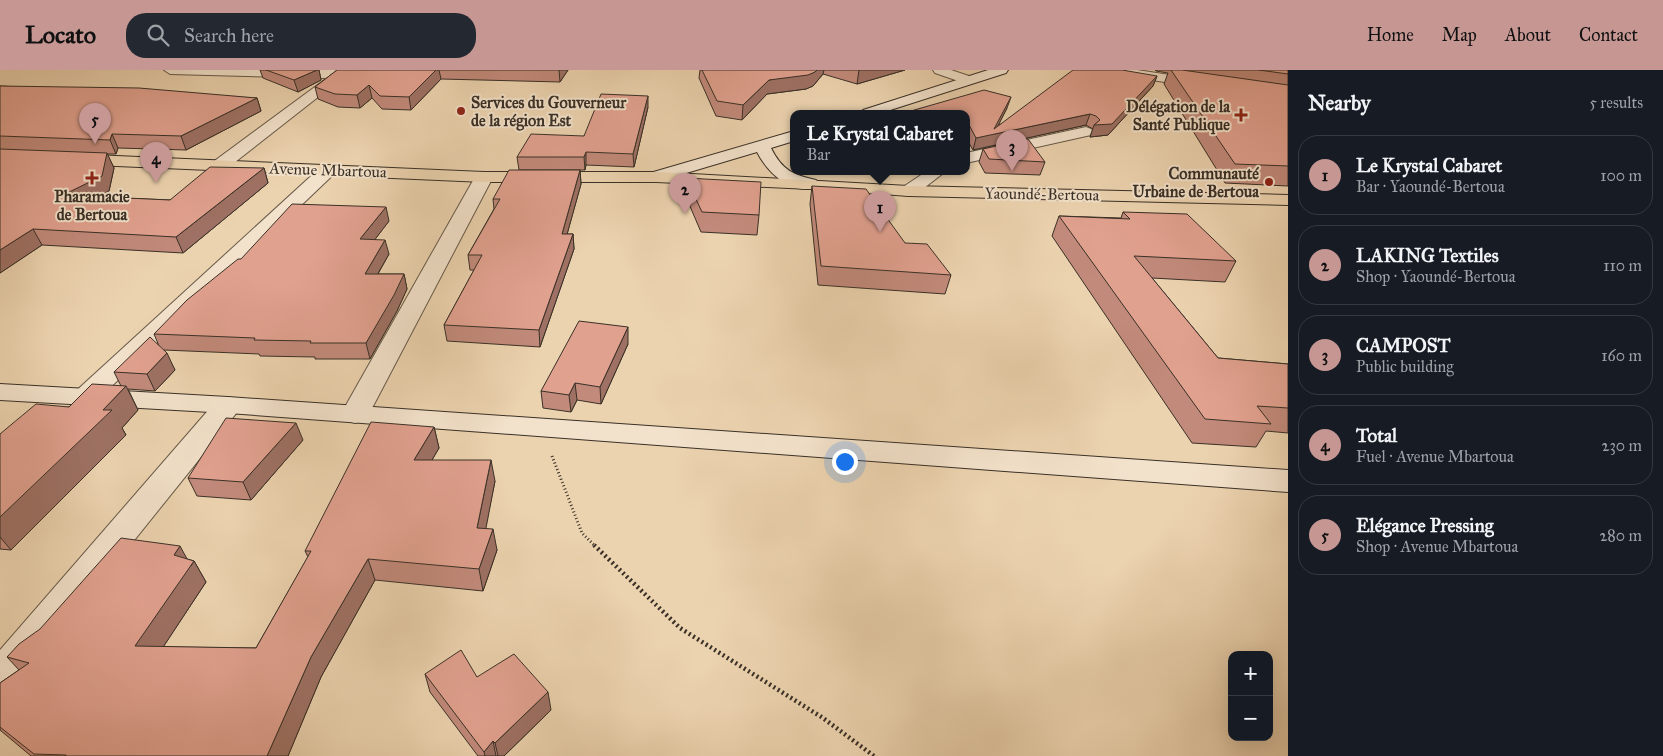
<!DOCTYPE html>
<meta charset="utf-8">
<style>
:root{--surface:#171b24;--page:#242831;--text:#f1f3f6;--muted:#9ea1a6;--line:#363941;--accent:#c59692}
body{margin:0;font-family:"IM FELL Great Primer",serif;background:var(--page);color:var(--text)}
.controls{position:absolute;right:15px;bottom:15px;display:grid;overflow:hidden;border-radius:10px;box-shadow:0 5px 20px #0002}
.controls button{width:45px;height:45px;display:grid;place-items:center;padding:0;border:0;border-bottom:1px solid var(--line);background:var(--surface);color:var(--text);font:25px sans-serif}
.you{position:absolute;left:844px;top:391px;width:18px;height:18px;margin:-12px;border:4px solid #fff;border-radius:50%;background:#1a73e8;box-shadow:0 0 0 8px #1a73e833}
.badge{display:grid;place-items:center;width:32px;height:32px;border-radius:50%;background:var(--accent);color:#111;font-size:16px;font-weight:700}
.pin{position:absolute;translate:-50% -41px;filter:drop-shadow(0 1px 2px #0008)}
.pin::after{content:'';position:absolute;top:26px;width:18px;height:15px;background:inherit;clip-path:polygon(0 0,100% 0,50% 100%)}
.popup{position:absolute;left:790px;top:40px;width:180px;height:65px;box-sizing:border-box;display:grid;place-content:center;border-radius:10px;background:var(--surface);filter:drop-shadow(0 1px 4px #0005);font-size:16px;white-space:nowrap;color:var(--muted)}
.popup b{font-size:19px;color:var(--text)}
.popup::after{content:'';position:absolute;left:50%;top:100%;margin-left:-10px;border:10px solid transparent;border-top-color:var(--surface)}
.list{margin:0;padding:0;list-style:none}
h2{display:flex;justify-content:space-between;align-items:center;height:65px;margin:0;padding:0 20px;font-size:21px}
h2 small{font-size:16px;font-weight:400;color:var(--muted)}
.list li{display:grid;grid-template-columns:32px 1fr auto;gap:15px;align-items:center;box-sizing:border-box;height:80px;margin:0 10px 10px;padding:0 10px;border:1px solid var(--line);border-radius:20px}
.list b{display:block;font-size:19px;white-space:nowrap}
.list p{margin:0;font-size:16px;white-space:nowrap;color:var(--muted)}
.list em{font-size:16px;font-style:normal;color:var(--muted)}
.icon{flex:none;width:28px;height:28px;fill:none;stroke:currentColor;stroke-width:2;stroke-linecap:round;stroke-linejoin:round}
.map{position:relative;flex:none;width:1288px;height:686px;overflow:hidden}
header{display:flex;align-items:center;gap:30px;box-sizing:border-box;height:70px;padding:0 25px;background:var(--accent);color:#111}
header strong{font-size:24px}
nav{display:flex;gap:28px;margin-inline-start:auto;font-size:18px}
.search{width:350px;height:45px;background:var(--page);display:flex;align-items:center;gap:12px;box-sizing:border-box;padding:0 18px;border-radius:20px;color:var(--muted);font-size:19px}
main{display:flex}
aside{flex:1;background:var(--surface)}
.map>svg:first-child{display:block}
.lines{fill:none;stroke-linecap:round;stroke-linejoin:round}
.street-casing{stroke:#665949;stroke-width:2}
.secondary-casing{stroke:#393027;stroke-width:2}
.highway-casing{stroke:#393027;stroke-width:2}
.path-far1{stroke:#393027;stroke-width:3;stroke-dasharray:1 2.5;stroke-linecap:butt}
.path{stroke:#393027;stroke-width:4.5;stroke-dasharray:2 3;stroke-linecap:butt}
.street{fill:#f3e2cb;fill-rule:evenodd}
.secondary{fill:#f3e2cb;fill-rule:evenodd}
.highway{fill:#ecd3af;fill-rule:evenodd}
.wall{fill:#c28a7b;stroke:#393027}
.shaded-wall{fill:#9e7164;stroke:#393027}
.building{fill:#e1a18f;stroke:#393027}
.poi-dot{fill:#8f2418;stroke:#f3e2cb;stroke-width:2}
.labels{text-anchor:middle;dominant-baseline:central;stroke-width:4;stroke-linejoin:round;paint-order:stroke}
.far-poi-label{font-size:16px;font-weight:bold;fill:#393027;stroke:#f3e2cb;text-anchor:end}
.far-street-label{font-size:16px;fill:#393027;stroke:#f3e2cb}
</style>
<header>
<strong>Locato</strong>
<div class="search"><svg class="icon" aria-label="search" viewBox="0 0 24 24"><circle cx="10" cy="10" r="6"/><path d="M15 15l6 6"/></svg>Search here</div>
<nav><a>Home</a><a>Map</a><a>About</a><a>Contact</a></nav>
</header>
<main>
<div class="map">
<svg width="1288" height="686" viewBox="0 0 1288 686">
<rect width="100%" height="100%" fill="#ecd3af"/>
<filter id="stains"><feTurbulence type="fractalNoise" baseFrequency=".004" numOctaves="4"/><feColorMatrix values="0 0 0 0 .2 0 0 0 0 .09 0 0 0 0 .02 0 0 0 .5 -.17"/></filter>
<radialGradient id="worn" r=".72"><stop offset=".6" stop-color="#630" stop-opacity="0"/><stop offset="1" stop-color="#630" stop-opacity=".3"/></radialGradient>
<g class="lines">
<defs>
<g id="street">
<polygon points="164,0 349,0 350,2 225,100 213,100 211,96 213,92 327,8 170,4"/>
<polygon points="933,0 951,0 972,7 973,10 967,14 935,3"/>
<polygon points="1107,0 1137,0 1203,10 1210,14 1203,18 1113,4"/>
<polygon points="1086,57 1091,59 1094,62 1091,65 966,93 966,83"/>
<polygon points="328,95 334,96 336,100 334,104 94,333 85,335 76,333 72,327 76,321 322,96"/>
<polygon points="927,101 946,101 915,125 909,126 903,125 900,121 903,117"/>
<polygon points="484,102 490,103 493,107 369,344 365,350 355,353 345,350 341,344 475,107 478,103"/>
<polygon points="228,327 238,329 242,335 238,341 14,620 0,625 0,580 218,329"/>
</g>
<g id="secondary">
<polygon points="988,0 1008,0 1006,3 881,43 861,43 863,40"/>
<path d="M794,61V71L771,78C782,100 793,105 816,110L819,114L816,118C790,124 768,103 757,82L656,112L650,111L647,107L650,103Z"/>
<polygon points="0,314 228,327 1288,400 1288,422 228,343 0,330"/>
</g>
<polygon id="highway" points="0,81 484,102 656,102 909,116 1288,125 1288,135 909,126 810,119 656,112 484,112 0,91"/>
</defs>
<use href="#street" class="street-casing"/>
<use href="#secondary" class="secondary-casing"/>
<use href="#highway" class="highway-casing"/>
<polyline class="path-far1" points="552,386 582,463 595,476"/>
<polyline class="path" points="594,475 680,558 823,648 874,686"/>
<use href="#street" class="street"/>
<use href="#secondary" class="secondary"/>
<use href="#highway" class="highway"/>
</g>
<g class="wall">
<polygon points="260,0 319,0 321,10 298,22 263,8"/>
<polygon points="337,0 568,0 560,12 441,9 411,40 382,39 372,28 360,38 338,37 318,29 315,17"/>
<polygon points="700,0 905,0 857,14 823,4 813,16 806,19 767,24 742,50 716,46 699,8"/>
<polygon points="1155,0 1288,0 1288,116 1225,113 1164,14 1168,3 1156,1"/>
<polygon points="1157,6 1153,16 1108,65 1090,67 1093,59 1086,55 973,80 966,68 966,43 1007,38 998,55"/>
<polygon points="0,16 257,28 261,41 186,80 118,78 116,84 107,84 114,98 109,121 97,127 170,130 264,98 268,113 183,183 42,175 0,203"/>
<polygon points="648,37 634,97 586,95 585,100 519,100 517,87 584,66"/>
<polygon points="983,79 1045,92 1040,105 985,103 979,92"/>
<polygon points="580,100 581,114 567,164 573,164 574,179 540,277 447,271 444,255 474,200 470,200 468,185 494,139 493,129"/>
<polygon points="686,108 759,145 757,165 701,162 686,127"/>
<polygon points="812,116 905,173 951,205 945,224 818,215 810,134"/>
<polygon points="1123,142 1236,191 1225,212 1152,208 1218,288 1288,294 1288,363 1266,361 1256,377 1192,373 1052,166 1059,146 1121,148"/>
<polygon points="389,151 375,169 389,184 378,204 404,204 407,219 397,241 370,289 315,289 315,287 260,286 259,284 164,280 175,300 155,321 128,319 138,340 122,358 126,365 11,480 0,479 0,364 121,316 114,302 159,276 154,264 241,189"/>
<polygon points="628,274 601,334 577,330 571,342 543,338 541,321"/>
<polygon points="434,357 439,378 432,390 495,411 485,459 497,480 483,521 375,510 321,607 288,686 31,686 0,660 0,613 19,600 7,587 187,489 194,491 206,512 163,577 256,578 308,487 305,481"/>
<polygon points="303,370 251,430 197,426 188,408"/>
<polygon points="425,604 477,607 551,640 504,686 478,686 430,622"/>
</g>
<g class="shaded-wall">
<polygon points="317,0 319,0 321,10 298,22 294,10"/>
<polygon points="436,0 439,0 441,9 411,40 409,27"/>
<polygon points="559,0 568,0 560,12"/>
<polygon points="817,0 824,0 823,4 813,16 806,19 767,24 742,50 743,35 769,10"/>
<polygon points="859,0 905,0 857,14"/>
<polygon points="1157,6 1153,16 1108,65 1090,67 1094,55"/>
<polygon points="369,15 372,28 360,38 357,25"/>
<polygon points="648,26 648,37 634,97 633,84"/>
<polygon points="1011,27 1007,38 994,64 1090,44 1086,55 973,80 976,68"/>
<polygon points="257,28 261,41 186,80 181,66"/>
<polygon points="112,64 118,78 116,84 110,70"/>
<polygon points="586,82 586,95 585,100 584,87"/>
<polygon points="107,83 114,98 109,121 71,140 63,125"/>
<polygon points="264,98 268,113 183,183 176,167"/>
<polygon points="580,100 581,114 563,179 562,164"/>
<polygon points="386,137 389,151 364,184 360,169"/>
<polygon points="33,159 42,175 0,203 0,180"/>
<polygon points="573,164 574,179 540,277 539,260"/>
<polygon points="385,170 389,184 369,219 365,204"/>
<polygon points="404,204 407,219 397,241 370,289 366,273"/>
<polygon points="628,257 628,274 601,334 600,317"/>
<polygon points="167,283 175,300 155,321 147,304"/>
<polygon points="575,313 577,330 571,342 569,325"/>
<polygon points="126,316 138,340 122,358 126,365 11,480 0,467 0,447"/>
<polygon points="296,353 303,370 251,430 243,412"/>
<polygon points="434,357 439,378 420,410 414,390"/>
<polygon points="491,390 495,411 482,479 477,458"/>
<polygon points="493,459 497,480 483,521 479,499"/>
<polygon points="180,476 191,496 194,491 206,512 150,597 135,576 174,485"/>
<polygon points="368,489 375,510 321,607 288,686 267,686 311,587"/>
<polygon points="548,622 551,640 504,686 498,686 495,673"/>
<polygon points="493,671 496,686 485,686 484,682"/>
</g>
<g class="building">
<polygon points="266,0 317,0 294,10"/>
<polygon points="337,0 436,0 409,27 380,26 369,15 357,25 335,24 315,17"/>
<polygon points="702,0 817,0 815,2 808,5 769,10 743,35 717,31"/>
<polygon points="1073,0 1122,0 1157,6 1112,54 1094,55 1100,50 1096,46 1090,44 976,68 968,53 966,54 966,43 904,43 984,20 1011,27 994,59"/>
<polygon points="1171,0 1182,0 1288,15 1288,96 1235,94"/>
<polygon points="1259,0 1288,0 1288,4"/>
<polygon points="0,16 139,18 257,28 181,66 112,64 110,70 0,66"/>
<polygon points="601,24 648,26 633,84 586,82 584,87 517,87 531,64 584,66"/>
<polygon points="1028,69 1045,92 989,89 983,79"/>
<polygon points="0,79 107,83 102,106 63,125 170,130 210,97 264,98 176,167 33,159 0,180"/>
<polygon points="509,100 580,100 562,164 573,164 539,260 444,255 482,185 468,185 500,129 493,129"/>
<polygon points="686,108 761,112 759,145 702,142"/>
<polygon points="812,116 866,119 905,173 927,174 951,205 821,196"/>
<polygon points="292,134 386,137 360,169 385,170 365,204 404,204 394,225 366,273 310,273 311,271 254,270 255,268 154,264 187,230 238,189 241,189"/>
<polygon points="1123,142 1187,144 1236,191 1134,186 1218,288 1288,294 1288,338 1257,336 1271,354 1205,349 1059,146 1130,149"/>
<polygon points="579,251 628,257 600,317 575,313 569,325 541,321"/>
<polygon points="150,267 167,283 147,304 114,302"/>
<polygon points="92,314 126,316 103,340 112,340 0,447 0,364 36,334 69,337"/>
<polygon points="226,348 296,353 243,412 188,408"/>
<polygon points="371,352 434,357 414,390 491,390 477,458 493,459 479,499 368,489 311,587 267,686 66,686 66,685 34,684 0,657 0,613 29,593 7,587 19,574 40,559 121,468 180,476 174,485 194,491 135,576 256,578 311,481 305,481"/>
<polygon points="461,580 477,607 514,584 548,622 495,673 493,671 484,682 425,604"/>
</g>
<g class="poi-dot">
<circle cx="461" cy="41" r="5"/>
<path d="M1238.5 37.5h5v5h5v5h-5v5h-5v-5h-5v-5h5z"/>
<path d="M89.5 100.5h5v5h5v5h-5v5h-5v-5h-5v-5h5z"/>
<circle cx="1269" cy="112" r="5"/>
</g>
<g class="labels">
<g class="far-poi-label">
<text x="471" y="32" text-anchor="start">Services du Gouverneur<tspan x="471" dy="18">de la région Est</tspan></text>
<text x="1230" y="36">Délégation de la<tspan x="1230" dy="18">Santé Publique</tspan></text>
<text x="1259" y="103">Communauté<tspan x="1259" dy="18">Urbaine de Bertoua</tspan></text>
<text x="92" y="126" text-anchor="middle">Pharamacie<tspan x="92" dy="18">de Bertoua</tspan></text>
</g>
<g class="far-street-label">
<text transform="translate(328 100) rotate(2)">Avenue Mbartoua</text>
<text transform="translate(1042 124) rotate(1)">Yaoundé-Bertoua</text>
</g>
</g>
<rect width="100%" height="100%" filter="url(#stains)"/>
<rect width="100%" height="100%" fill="url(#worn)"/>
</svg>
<div class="controls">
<button>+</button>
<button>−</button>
</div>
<div class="you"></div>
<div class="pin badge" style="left:880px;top:162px">1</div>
<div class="popup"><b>Le Krystal Cabaret</b>Bar</div>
<div class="pin badge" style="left:685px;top:144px">2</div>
<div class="pin badge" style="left:1012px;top:101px">3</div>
<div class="pin badge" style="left:156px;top:113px">4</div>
<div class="pin badge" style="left:95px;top:74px">5</div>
</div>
<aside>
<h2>Nearby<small>5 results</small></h2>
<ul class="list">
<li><span class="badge">1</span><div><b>Le Krystal Cabaret</b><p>Bar · Yaoundé-Bertoua</p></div><em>100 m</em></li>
<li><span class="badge">2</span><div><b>LAKING Textiles</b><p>Shop · Yaoundé-Bertoua</p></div><em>110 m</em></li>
<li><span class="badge">3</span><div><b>CAMPOST</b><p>Public building</p></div><em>160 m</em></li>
<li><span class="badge">4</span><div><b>Total</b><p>Fuel · Avenue Mbartoua</p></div><em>230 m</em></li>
<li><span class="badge">5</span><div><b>Elégance Pressing</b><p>Shop · Avenue Mbartoua</p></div><em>280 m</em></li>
</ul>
</aside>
</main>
